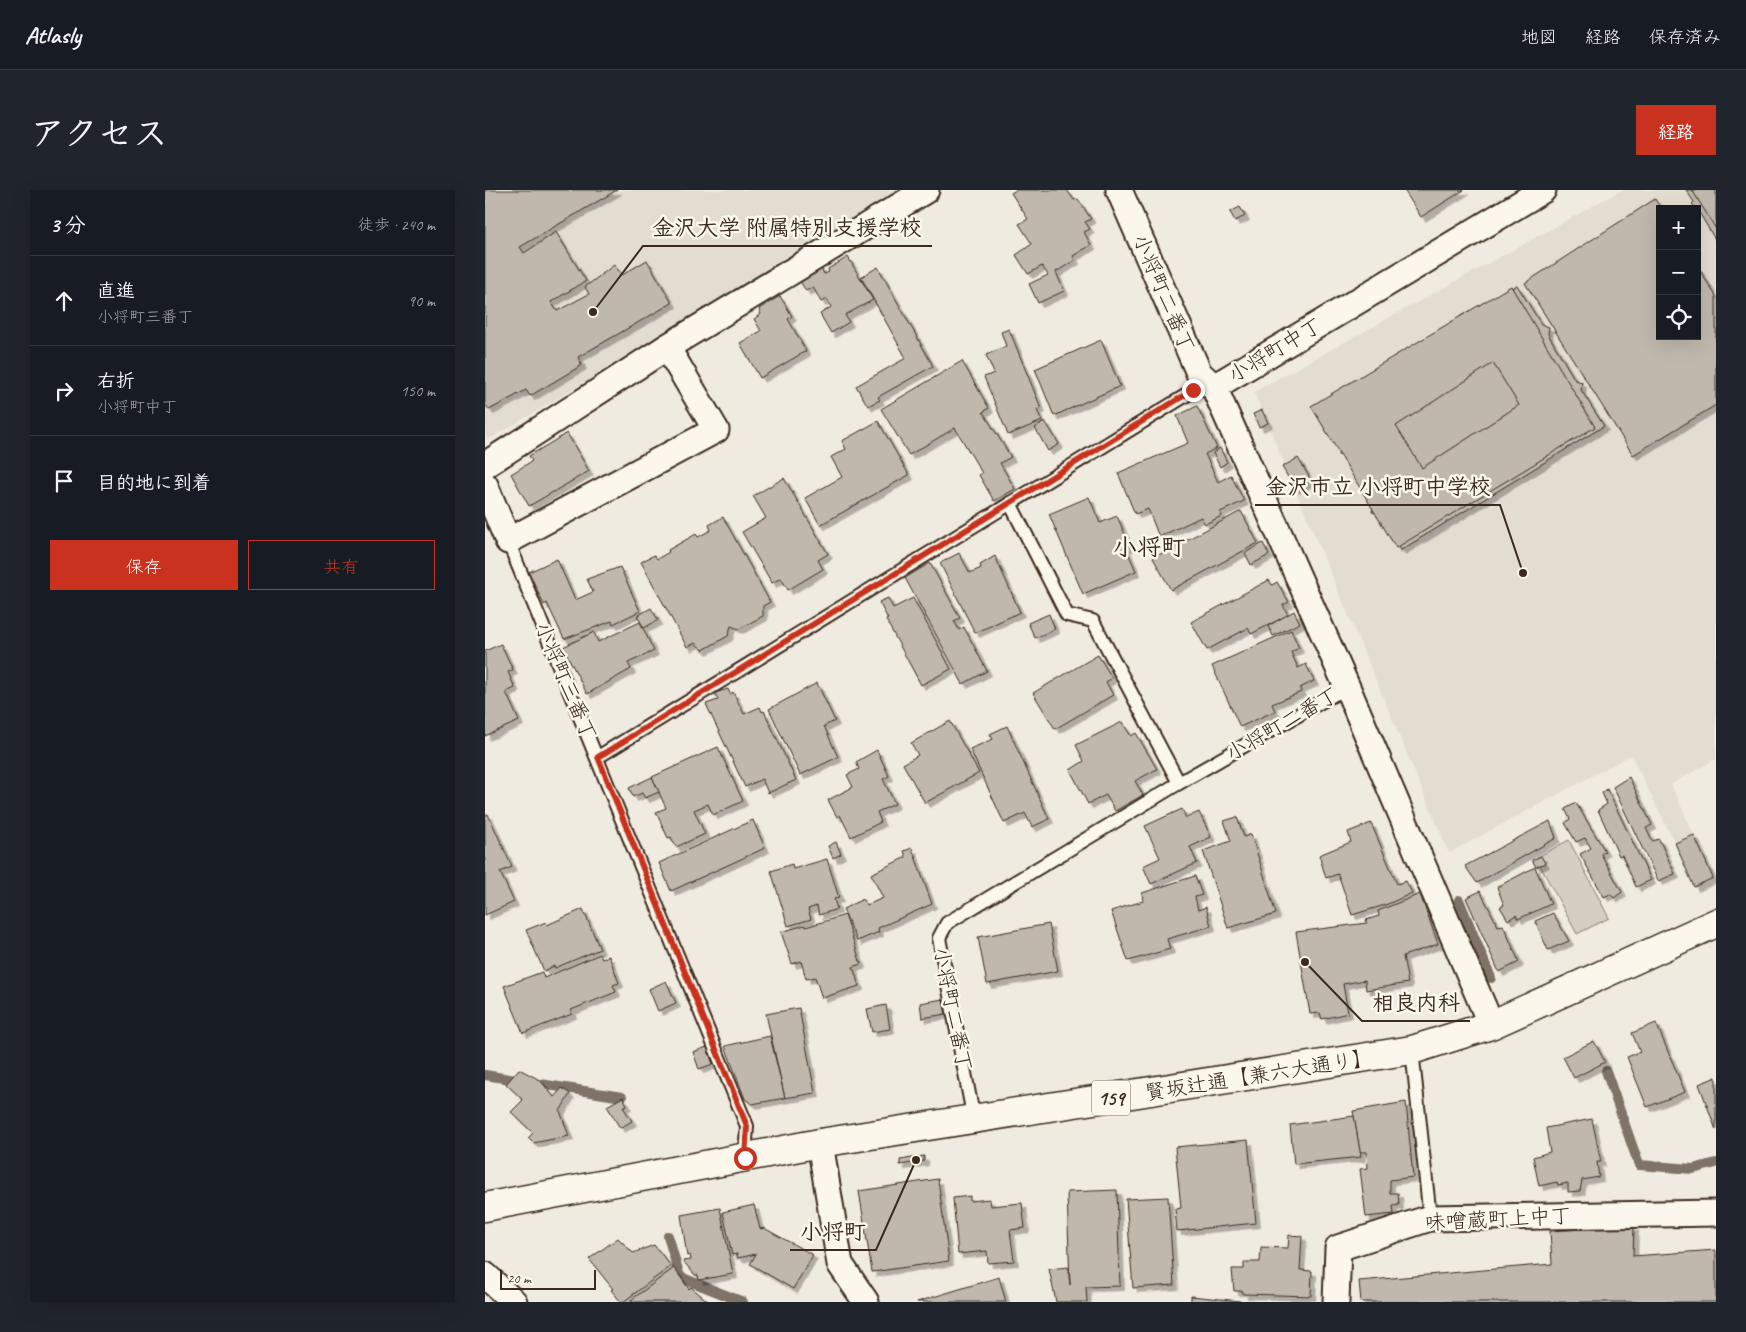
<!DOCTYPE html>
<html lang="ja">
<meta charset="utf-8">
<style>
:root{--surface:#171b24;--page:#20242c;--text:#f1f3f6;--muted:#9ea1a6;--line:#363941;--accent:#c8321e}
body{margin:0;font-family:Caveat,"Klee One",sans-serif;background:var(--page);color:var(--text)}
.controls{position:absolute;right:15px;top:15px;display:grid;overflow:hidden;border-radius:0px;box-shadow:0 5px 20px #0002}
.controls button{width:45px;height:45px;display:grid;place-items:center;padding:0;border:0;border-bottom:1px solid var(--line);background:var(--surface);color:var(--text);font:25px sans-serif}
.scale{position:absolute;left:15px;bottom:12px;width:96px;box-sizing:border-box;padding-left:5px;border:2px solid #3b2a1e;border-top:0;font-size:14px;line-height:18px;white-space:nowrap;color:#3b2a1e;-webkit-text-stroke:4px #fbf7ec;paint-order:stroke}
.stop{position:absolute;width:15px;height:15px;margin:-11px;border:4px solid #c8321e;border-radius:50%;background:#fff}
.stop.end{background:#c8321e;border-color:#fff;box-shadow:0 1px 5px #0008}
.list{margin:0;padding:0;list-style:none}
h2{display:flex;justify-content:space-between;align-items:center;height:65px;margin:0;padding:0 20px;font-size:21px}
h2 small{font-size:16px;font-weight:400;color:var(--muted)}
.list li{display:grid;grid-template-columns:32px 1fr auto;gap:15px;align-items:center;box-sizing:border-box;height:90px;padding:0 20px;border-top:1px solid var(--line)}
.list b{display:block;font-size:19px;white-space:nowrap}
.list p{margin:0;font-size:16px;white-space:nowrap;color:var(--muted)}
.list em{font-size:16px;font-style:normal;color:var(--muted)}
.actions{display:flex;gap:10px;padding:15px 20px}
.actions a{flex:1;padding:11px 0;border:1px solid var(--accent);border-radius:0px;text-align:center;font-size:18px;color:var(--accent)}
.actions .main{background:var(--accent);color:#fff}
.icon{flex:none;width:28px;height:28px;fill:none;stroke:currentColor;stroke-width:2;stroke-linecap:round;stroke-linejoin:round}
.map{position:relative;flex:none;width:1231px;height:1112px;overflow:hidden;border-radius:0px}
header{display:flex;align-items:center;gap:30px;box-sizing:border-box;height:70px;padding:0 25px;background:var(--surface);border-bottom:1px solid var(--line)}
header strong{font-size:24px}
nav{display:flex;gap:28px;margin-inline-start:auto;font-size:18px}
.intro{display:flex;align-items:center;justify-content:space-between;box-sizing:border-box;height:120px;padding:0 30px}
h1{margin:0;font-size:35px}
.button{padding:12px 22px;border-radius:0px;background:var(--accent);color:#fff;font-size:18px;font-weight:700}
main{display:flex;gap:30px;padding:0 30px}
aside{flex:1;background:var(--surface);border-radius:0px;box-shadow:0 5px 20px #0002}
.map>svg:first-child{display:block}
.built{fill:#e2dcd1;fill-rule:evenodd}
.green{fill:#d5cec3;stroke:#887c70}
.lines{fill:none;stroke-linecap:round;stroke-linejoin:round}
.stream{stroke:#7f7367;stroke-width:10}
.building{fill:#c0b8ad;stroke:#3b2a1e;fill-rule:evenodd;filter:url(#shadow)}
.service-casing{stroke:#3b2a1e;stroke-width:16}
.minor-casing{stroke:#3b2a1e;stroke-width:29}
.trunk-casing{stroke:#3b2a1e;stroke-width:31}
.service{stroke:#fbf7ec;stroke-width:12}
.minor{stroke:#fbf7ec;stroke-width:25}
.trunk{stroke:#fbf7ec;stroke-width:28}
.route{stroke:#c8321e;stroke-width:6}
.labels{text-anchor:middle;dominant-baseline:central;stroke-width:5;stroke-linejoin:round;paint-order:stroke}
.shield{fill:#fbf7ec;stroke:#75685c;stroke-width:1}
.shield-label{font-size:20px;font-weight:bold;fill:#3b2a1e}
.street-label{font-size:21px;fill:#3b2a1e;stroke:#fbf7ec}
.quarter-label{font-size:24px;font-weight:bold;fill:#3b2a1e;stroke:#fbf7ec}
.leader{fill:none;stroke:#3b2a1e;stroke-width:2}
.callout-dot{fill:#3b2a1e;stroke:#fbf7ec;stroke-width:2}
.callout-label{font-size:22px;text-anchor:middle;font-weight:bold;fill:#3b2a1e;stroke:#fbf7ec;stroke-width:5;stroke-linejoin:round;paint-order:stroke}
</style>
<header>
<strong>Atlasly</strong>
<nav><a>地図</a><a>経路</a><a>保存済み</a></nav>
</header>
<div class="intro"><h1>アクセス</h1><a class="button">経路</a></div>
<main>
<aside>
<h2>3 分<small>徒歩 · 240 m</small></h2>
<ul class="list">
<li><svg class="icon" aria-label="ahead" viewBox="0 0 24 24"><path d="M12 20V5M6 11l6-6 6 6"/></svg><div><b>直進</b><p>小将町三番丁</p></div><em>90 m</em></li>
<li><svg class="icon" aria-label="right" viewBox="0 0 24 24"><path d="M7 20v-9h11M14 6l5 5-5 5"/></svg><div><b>右折</b><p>小将町中丁</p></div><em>150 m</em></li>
<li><svg class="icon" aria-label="arrive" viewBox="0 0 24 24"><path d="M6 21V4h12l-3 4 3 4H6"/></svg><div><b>目的地に到着</b></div></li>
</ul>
<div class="actions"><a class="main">保存</a><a>共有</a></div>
</aside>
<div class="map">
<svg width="1231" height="1112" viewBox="0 0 1231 1112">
<defs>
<filter id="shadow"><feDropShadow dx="4.5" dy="4.5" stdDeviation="0" flood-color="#0004"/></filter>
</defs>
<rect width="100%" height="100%" fill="#f0ebe0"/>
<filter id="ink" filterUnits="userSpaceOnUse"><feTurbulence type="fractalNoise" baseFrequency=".02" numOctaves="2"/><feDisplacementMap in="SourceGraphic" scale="10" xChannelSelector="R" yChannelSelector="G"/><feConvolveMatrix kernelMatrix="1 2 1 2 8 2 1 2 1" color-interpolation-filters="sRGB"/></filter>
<g filter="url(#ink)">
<g class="built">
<polygon points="0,0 421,0 3,250 0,244"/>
<path d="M1137,0H1207L1231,39V569L1186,594L1209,645L1190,653L1146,565L964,663L769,202ZM1175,19H1212V146H1175Z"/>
</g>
<polygon class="green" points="1084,650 1124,728 1092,744 1051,668"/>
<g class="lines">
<g class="stream">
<polyline points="974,710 1006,788"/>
<polyline points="1121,881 1154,975 1208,979 1231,973"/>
<polyline points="0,885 137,907"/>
<polyline points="183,1046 195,1087 258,1112"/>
</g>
</g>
<g class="building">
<polygon points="0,0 132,0 35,57 39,63 71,42 101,91 66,112 72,121 104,104 100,97 129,75 137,85 162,70 187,113 93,167 97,175 45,206 41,200 4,220 0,214"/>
<polygon points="531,0 582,0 589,10 593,9 606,29 600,32 605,39 599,42 606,55 588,66 590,70 571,82 579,101 553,113 544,94 563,85 557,76 543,84 531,65 547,54 534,34 543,29 526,3"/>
<polygon points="919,0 979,0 936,27"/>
<polygon points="1201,0 1231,0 1231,51 1212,19 1207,14 1209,12"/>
<polygon points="1207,0 1231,0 1231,39"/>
<polygon points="1170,9 1176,19 1175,146 1212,146 1212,76 1231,106 1231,215 1148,265 1040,93"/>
<polygon points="755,17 760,26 750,31 745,22"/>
<polygon points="363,67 388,110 360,125 364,132 346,143 335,124 346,117 342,109 336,112 328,97 321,101 313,88 335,76 339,84 344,82 343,79"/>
<polygon points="393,77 448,176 393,207 395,210 383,216 371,196 421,168 376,87"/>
<polygon points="1032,95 1056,134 1064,137 1063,144 1090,190 1097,192 1096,200 1119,236 916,360 895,324 887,322 889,314 861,267 853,265 854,256 830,218"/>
<path d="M1026,96L1110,237L911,358L826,216ZM1008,173L1034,215L937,278L911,236Z"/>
<polygon points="295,106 307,126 303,129 321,161 275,188 255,153 276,141 269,129 276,124 274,119"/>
<polygon points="524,139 556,218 552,220 557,231 523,245 499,187 509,183 501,165 521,156 516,142"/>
<polygon points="616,150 635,196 569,226 550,179"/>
<polygon points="477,171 504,218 498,222 526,267 515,273 530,299 509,311 494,285 497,283 470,238 424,265 396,219"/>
<polygon points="712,216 732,258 720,264 733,292 746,285 759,311 735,322 737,326 720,334 716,327 674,347 663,319 650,324 633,283 703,253 692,226"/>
<polygon points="777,220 783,233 774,237 768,224"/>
<polygon points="393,231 424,285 335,335 320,308 357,287 346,267 361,259 357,251"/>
<polygon points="560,231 574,254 563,261 550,238"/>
<polygon points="82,243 104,281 44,316 26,284 47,271 44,266"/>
<polygon points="735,258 742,272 735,277 728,263"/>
<polygon points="813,268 826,290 810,299 797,277"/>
<polygon points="299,288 343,364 333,370 338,379 303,400 296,388 287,393 257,342 281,328 268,306"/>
<polygon points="604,307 615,333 632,326 645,356 641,358 651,381 598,404 564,324"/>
<polygon points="756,321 773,353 686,400 668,368"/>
<polygon points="238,327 285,412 278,416 278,426 254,439 246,436 243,446 218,460 210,453 202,457 156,372 169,365 172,369 184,362 183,360 211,344 213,347 226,340 224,335"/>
<polygon points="778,353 784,365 766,375 760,363"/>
<polygon points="474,363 485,383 496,378 495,375 510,366 535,422 490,443 455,373"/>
<polygon points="72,369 90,410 108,402 102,389 135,377 155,421 128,434 127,431 79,449 62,413 59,415 44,382"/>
<polygon points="445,373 475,428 469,431 474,440 479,437 502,481 478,494 420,388"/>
<polygon points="784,390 787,395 792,392 804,412 798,415 803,425 766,444 763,438 722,460 706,432"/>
<polygon points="403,408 408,418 428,408 466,479 436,495 401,430 403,429 394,412"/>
<polygon points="166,418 173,430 159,438 152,426"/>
<polygon points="809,421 815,433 788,446 783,436"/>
<polygon points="564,424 570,439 550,448 543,433"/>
<polygon points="155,432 169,461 143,473 146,479 102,504 78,457 109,442 113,452"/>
<polygon points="806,440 814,458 806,462 813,478 821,474 829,491 815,498 816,502 787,514 790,521 755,537 727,476"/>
<polygon points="16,454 28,480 23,482 30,498 21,502 34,531 0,546 0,461"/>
<polygon points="613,465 627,488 621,492 628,505 570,539 548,503"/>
<polygon points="332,493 350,531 339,536 353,567 315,585 284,519"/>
<polygon points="243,499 245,504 248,502 259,524 275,517 277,522 279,521 311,590 283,603 277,589 260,597 221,514 233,510 230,503"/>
<polygon points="465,531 494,583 440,613 418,574 433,565 426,553"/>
<polygon points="637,532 646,546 651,543 672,579 650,591 658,605 630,621 621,605 603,614 585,580 599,571 591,555"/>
<polygon points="522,536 564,629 547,637 540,623 519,633 485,559 508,549 505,544"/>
<polygon points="233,557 258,611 228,625 223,614 209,620 220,644 191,657 186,647 183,648 171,622 181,618 167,587"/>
<polygon points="392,560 404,586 398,589 410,614 392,622 396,632 366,647 355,625 352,627 343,610 368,597 362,585 374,579 371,572"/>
<polygon points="167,587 174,602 160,608 157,603 148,607 144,598"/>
<polygon points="1144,587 1167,635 1161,638 1167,651 1174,649 1190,684 1173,691 1128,597"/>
<polygon points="1122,599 1166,690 1151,697 1137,665 1134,666 1113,620 1122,614 1117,603"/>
<polygon points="1091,613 1120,661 1116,664 1137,702 1129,708 1125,704 1119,707 1095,664 1106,658 1100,648 1091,652 1080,633 1085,629 1080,619"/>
<polygon points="697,619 701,628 714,622 726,647 705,657 712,673 666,694 658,676 675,668 660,636"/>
<polygon points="3,624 27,677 15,682 29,712 0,725 0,626"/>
<polygon points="752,627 759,647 766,644 791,724 743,738 718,661 746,651 739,631"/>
<polygon points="268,630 280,658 186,701 174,673"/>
<polygon points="1065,631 1071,648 992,693 980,676"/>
<polygon points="886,633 912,694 921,691 927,703 903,714 867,725 853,684 841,688 834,665 866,652 863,642"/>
<polygon points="1209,645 1228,688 1209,697 1190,653"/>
<polygon points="351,652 356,664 348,668 343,656"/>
<polygon points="427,658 447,714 393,738 394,742 372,751 358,719 378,709 382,715 398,708 386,684 421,667 419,661"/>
<polygon points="1056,666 1060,673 1051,677 1047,670"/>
<polygon points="342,669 354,708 349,709 352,719 334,725 332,716 323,719 326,729 303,736 286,681 307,674 308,679"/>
<polygon points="1050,677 1066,714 1033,729 1031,725 1023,730 1015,717 1019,715 1012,697"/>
<polygon points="710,686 717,705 710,707 713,720 721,717 726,736 682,749 685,759 643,771 626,721 658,711 657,703"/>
<polygon points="995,701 1013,736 1018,735 1034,772 1014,782 981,708"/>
<polygon points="935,704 953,754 918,766 923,793 881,800 880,790 858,794 863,823 837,829 835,823 825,824 811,742 882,733 881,730 894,726 893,721"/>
<polygon points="98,719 115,759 70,778 69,776 59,781 41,740 61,732 62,735"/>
<polygon points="1068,723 1084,751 1063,760 1050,731"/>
<polygon points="360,725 376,774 368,777 374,796 337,808 330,787 321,789 316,771 307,774 296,742 320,735 321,737"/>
<polygon points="564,734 573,781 502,794 493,747"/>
<polygon points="115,764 117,769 124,766 134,793 128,795 131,802 86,820 87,824 38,843 19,796 57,782 59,788"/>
<polygon points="181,791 191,813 173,821 164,799"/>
<polygon points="458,809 461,824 437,828 435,813"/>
<polygon points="401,815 405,839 387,842 382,819"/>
<polygon points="314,818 330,903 300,908 281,824"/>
<polygon points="1171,833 1200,902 1162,917 1142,867 1155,862 1147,843"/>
<polygon points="285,846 300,908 267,914 260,909 240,856"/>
<polygon points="1109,851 1120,872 1089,888 1078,867"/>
<polygon points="222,857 228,874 214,879 208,862"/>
<polygon points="34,879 55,890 69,907 77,898 85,904 75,921 84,946 48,953 43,948 48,943 26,922 38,910 21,894"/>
<polygon points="1231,887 1231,940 1214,894"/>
<polygon points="138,907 142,915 138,917 147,931 135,938 122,916"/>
<polygon points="921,912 928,987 905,990 905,1003 913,1003 914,1015 908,1016 909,1024 881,1027 875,979 883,978 882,962 875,962 868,921"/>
<polygon points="869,926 876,967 809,974 805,935"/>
<polygon points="1107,929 1116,972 1112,972 1114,987 1097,990 1095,1001 1083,1002 1083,993 1073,995 1072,992 1054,996 1048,967 1065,962 1061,938"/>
<polygon points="763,950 771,1033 692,1041 690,1019 696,1018 690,957"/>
<polygon points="439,966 439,971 415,975 415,970"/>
<polygon points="453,989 464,1071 387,1082 374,1001"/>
<polygon points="632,1000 635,1096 601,1097 602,1112 571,1112 564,1079 583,1077 585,1095 582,1002"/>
<polygon points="485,1006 485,1011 505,1009 506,1016 537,1013 540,1038 525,1040 529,1071 503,1073 502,1061 473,1064 468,1008"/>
<polygon points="683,1007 689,1095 648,1098 641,1009"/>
<polygon points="269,1015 275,1039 279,1038 328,1065 308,1099 265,1074 271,1064 253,1068 252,1064 247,1065 238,1022"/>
<polygon points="235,1018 248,1084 214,1090 213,1085 210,1085 198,1071 206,1070 205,1065 202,1066 196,1025"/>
<polygon points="1149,1036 1148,1066 1231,1060 1231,1112 876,1112 874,1091 1067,1074 1065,1041"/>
<polygon points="804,1045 817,1046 815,1080 827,1081 826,1106 758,1104 758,1101 749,1101 747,1079 759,1079 759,1072 775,1072 776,1057 803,1058"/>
<polygon points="133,1048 148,1063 169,1055 186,1076 138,1112 136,1112 126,1100 128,1099 104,1069"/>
<polygon points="189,1078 204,1099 206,1097 224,1112 148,1112 146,1110"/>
<polygon points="514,1087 521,1112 432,1112"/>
<polygon points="706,1106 755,1111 755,1112 706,1112"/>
</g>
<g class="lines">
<defs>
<g id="service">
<polyline points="525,313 582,425 608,431 694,593"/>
<polyline points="23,351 262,936 260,968"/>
<polyline points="113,567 708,201 729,197"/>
<polyline points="927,860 945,1028"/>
<polyline points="489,930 454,748 462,733 694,593 862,497"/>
</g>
<g id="minor">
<polyline points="634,0 714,183 729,197 862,497 1006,835"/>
<polyline points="729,197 1058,0"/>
<polyline points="0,275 182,157 441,0"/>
<polyline points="0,295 23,351 231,240 182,157"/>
<polyline points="335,953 355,1074 381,1112"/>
<polyline points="0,1085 29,1112"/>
<polyline points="851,1112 853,1058 945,1028 1231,1023"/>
</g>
<polyline id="trunk" points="0,1017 335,953 927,860 1006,835 1231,733"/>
</defs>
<use href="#service" class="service-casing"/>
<use href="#minor" class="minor-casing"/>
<use href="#trunk" class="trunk-casing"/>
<use href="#service" class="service"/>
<use href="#minor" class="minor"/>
<use href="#trunk" class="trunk"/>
</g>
</g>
<g class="lines" filter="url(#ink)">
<polyline class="route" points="260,968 262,936 113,567 708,200"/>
</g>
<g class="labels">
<rect class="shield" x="607" y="890.5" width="38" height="35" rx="4"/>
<g class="shield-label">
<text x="626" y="908">159</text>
</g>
<g class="street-label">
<text transform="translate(679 103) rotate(67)">小将町二番丁</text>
<text transform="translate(790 160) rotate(-31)">小将町中丁</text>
<text transform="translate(81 491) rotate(67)">小将町三番丁</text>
<text transform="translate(797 534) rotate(-30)">小将町二番丁</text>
<text transform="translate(468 819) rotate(79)">小将町二番丁</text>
<text transform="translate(774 885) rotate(-9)">賢坂辻通【兼六大通り】</text>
<text transform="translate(1013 1029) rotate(-3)">味噌蔵町上中丁</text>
</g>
<g class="quarter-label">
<text x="664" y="357">小将町</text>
</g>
</g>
<path class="leader" d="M108 122L158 56H447M1038 383L1015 315H770M820 772L877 831H985M431 970L391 1060H305"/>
<g class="callout-dot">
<circle cx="108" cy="122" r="5"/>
<circle cx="1038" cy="383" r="5"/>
<circle cx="820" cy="772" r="5"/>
<circle cx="431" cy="970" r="5"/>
</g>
<g class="callout-label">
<text x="302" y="45">金沢大学 附属特別支援学校</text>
<text x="893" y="304">金沢市立 小将町中学校</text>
<text x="931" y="820">相良内科</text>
<text x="348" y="1049">小将町</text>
</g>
</svg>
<div class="controls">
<button>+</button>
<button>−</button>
<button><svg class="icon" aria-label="locate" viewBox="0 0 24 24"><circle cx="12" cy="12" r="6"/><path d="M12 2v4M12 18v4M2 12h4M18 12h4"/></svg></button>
</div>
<div class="scale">20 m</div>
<div class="stop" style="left:260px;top:968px"></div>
<div class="stop end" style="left:708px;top:200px"></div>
</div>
</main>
